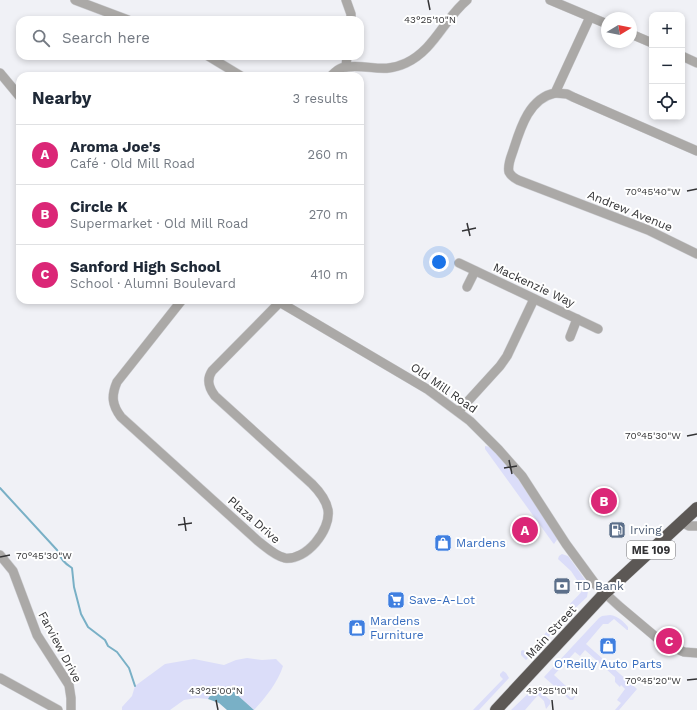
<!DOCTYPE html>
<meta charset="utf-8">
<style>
:root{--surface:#fff;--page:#f2f2f3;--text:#1f2937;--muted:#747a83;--line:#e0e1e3;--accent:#db2777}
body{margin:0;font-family:"Work Sans",sans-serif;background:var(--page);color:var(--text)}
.controls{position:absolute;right:12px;top:12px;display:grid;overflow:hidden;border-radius:8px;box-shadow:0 2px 6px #0003}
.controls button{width:36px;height:36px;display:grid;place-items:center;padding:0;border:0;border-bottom:1px solid var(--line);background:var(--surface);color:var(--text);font:20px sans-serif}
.compass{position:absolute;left:601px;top:12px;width:36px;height:36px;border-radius:50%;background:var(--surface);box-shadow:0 2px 6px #0003;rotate:80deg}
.you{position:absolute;left:439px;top:262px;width:14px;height:14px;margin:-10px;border:3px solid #fff;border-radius:50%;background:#1a73e8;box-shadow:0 0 0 6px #1a73e833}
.badge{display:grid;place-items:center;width:26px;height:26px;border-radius:50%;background:var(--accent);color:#fff;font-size:13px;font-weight:700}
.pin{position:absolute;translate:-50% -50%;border:2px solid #fff;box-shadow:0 1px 4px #0006}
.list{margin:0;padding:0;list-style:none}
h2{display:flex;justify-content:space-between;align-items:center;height:52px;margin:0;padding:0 16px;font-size:17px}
h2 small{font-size:13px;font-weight:400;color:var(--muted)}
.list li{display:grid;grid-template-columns:26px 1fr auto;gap:12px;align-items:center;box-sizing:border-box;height:60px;padding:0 16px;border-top:1px solid var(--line)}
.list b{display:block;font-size:15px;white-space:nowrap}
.list p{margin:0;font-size:13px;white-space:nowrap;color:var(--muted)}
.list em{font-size:13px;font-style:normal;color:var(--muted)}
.icon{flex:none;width:22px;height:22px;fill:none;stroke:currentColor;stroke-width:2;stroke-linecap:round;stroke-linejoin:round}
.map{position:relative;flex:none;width:697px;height:710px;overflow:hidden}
.search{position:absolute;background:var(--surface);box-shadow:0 2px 6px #0003;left:16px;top:16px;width:348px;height:44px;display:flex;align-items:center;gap:10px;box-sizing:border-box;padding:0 14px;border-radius:12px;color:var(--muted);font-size:15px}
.panel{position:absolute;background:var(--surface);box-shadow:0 2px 6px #0003;left:16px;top:72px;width:348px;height:232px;border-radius:12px}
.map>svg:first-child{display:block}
.green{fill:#dbddf9}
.water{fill:#79b0c6}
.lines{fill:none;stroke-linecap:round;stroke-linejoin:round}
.stream{stroke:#79b0c6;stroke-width:2}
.minor-casing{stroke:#cecfd3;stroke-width:10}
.highway-casing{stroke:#cecfd3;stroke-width:13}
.minor{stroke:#aba9a7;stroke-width:9}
.highway{stroke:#5c5855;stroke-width:12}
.ticks{fill:none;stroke:#333335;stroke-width:1.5}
.labels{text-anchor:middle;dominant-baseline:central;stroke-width:4;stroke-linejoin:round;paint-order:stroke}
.shield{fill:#fff;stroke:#707072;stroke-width:1}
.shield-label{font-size:11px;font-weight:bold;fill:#333335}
.street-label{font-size:12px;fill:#333335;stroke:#fff}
.service-label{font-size:12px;fill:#4e5e75;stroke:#fff;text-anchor:start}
.shop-label{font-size:12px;fill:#366cbe;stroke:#fff;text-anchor:start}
.ticks-label{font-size:10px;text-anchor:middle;fill:#333335;stroke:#fff;stroke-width:4;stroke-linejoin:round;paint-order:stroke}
</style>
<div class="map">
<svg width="697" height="710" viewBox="0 0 697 710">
<rect width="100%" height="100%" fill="#f0f1f6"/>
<g class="green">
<polygon points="485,446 491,447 516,476 556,534 558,538 554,544 553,543 485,449"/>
<path d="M562,554L568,556L586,581L590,589L588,591L587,597L569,614C564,604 579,598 583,589L571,571L558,559L559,556Z"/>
<path d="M610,615C618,616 623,621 628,627V630H627L614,619L608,624H603L586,644L637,689L619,710H615L621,703L617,700L625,689L621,685L620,687L615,682V677L585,650L580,656L575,652L554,675L567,687L563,691L571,698L576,695L573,700H570L544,677L599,618L602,616Z"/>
<polygon points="554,624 557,624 559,626 526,660 521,655 521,651 523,650 527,653"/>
<path d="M247,658L262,660L276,659L283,666C278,682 266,697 254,710L234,692L213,691L208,699L197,698L184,700L170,710H122V707L132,696L135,686L165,664L194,659L224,665L236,660Z"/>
<polygon points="503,671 506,673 509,678 479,710 473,710 503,679 500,676 500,674"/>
<polygon points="535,687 550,700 550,704 546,709 544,701 538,695 525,710 511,710"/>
</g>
<polygon class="water" points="217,689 234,692 254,710 227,710 219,703 208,699 213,691"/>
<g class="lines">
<path class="stream" d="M0,488L57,550C61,559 64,563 72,568L74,587L81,614L88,627L105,640L108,646L117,652L129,668L135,686"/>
<defs>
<g id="minor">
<polyline points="75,0 128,20"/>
<polyline points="346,0 351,14 351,20"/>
<polyline points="550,0 607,24"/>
<path d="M590,17L555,93C530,98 521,126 514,148C512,155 507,164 509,172C511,176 514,178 518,180L648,230L697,254"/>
<polyline points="631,34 652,43"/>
<polyline points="208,56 241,76"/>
<polyline points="682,56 697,63"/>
<polyline points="346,67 347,56"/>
<polyline points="0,73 20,97"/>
<path d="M331,76C335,72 340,67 346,67C369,64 383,74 406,63C434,50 444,19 467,0"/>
<polyline points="555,93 567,94 573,97 697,151"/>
<polyline points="459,263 598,329"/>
<polyline points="467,287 475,271"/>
<path d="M182,300L117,382C111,396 112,405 121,417L258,541C266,547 275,556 285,558C306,561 331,530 328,510C326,499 319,491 312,484L215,396C209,388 206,380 212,371L280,302"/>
<polyline points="276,300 427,389 470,421 499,450 522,476 566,544 596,585 619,606 663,643 684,652 697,653"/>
<polyline points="570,337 577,319"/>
<polyline points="459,411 500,366 507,356 534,299"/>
<polyline points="681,522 689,526 697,526"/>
<polyline points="0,555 13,571 37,635 69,685 71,698 71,710"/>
<polyline points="0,678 58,710"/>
</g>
<polyline id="highway" points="496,710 605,593 697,508"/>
</defs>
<use href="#minor" class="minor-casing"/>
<use href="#highway" class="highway-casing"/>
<use href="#minor" class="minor"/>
<use href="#highway" class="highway"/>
</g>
<path class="ticks" d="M428,0L430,10M687,191L697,189M467,223L470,236M462,231L476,228M687,436L697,434M509,460L512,474M504,468L517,466M184,517L186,531M178,525L192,523M0,557L10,555M687,680L697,679M216,700L218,710M552,700L553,710"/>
<defs>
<symbol id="fuel-square" viewBox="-11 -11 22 22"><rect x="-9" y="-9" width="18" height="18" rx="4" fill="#5c6f8a" stroke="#fff"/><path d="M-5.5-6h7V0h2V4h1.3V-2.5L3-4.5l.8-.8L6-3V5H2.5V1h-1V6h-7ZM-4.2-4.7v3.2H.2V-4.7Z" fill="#fff"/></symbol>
<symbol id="shop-square" viewBox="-11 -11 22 22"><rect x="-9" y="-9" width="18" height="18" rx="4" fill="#3f7fe0" stroke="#fff"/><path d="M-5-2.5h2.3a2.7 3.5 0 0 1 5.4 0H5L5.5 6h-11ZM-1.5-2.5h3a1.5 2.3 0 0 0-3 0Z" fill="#fff"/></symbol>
<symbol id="bank-square" viewBox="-11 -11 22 22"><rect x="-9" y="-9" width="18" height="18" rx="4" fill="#5c6f8a" stroke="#fff"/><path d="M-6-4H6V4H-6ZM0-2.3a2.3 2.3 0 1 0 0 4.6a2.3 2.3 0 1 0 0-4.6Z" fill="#fff"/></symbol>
<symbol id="supermarket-square" viewBox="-11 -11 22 22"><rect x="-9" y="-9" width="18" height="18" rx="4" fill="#3f7fe0" stroke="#fff"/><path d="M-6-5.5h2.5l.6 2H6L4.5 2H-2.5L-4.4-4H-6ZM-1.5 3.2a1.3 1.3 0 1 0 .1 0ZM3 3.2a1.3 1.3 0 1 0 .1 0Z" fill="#fff"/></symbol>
</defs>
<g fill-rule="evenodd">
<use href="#fuel-square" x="607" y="520" width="20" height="20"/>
<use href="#shop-square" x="433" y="533" width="20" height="20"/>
<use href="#bank-square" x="552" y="576" width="20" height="20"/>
<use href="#supermarket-square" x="386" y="590" width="20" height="20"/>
<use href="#shop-square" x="347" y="618" width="20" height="20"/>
<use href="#shop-square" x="598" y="636" width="20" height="20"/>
</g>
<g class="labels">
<rect class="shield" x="627" y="541" width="48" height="18" rx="3"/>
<g class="shield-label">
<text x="651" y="550">ME 109</text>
</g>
<g class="street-label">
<text transform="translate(630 211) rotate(22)">Andrew Avenue</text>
<text transform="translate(534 285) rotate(25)">Mackenzie Way</text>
<text transform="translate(444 388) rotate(35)">Old Mill Road</text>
<text transform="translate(254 520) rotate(41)">Plaza Drive</text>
<text transform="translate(551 632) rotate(-47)">Main Street</text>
<text transform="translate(60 647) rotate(62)">Farview Drive</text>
</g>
<g class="service-label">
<text x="630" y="530">Irving</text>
<text x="575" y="586">TD Bank</text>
</g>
<g class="shop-label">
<text x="456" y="543">Mardens</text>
<text x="409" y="600">Save-A-Lot</text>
<text x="370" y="621">Mardens<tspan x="370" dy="14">Furniture</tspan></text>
<text x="608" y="664" text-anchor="middle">O'Reilly Auto Parts</text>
</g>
</g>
<g class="ticks-label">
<text x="430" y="23">43°25'10"N</text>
<text x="653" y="195">70°45'40"W</text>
<text x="653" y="439">70°45'30"W</text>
<text x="44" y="559">70°45'30"W</text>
<text x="653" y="684">70°45'20"W</text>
<text x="216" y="694">43°25'00"N</text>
<text x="552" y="694">43°25'10"N</text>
</g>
</svg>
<div class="controls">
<button>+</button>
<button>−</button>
<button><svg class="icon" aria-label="locate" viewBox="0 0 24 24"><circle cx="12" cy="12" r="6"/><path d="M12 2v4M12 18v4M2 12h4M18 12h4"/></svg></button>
</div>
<svg class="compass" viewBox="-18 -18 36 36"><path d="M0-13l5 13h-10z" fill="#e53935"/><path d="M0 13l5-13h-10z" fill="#747a83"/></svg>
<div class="you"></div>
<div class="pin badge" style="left:525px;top:530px">A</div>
<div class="pin badge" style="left:604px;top:501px">B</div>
<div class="pin badge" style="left:669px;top:641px">C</div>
<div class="search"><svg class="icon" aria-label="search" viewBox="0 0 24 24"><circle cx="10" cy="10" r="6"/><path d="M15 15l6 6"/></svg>Search here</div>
<section class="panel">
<h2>Nearby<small>3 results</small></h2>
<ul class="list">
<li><span class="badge">A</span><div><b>Aroma Joe's</b><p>Café · Old Mill Road</p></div><em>260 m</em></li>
<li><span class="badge">B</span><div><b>Circle K</b><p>Supermarket · Old Mill Road</p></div><em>270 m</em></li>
<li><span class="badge">C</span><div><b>Sanford High School</b><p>School · Alumni Boulevard</p></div><em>410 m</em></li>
</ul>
</section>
</div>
